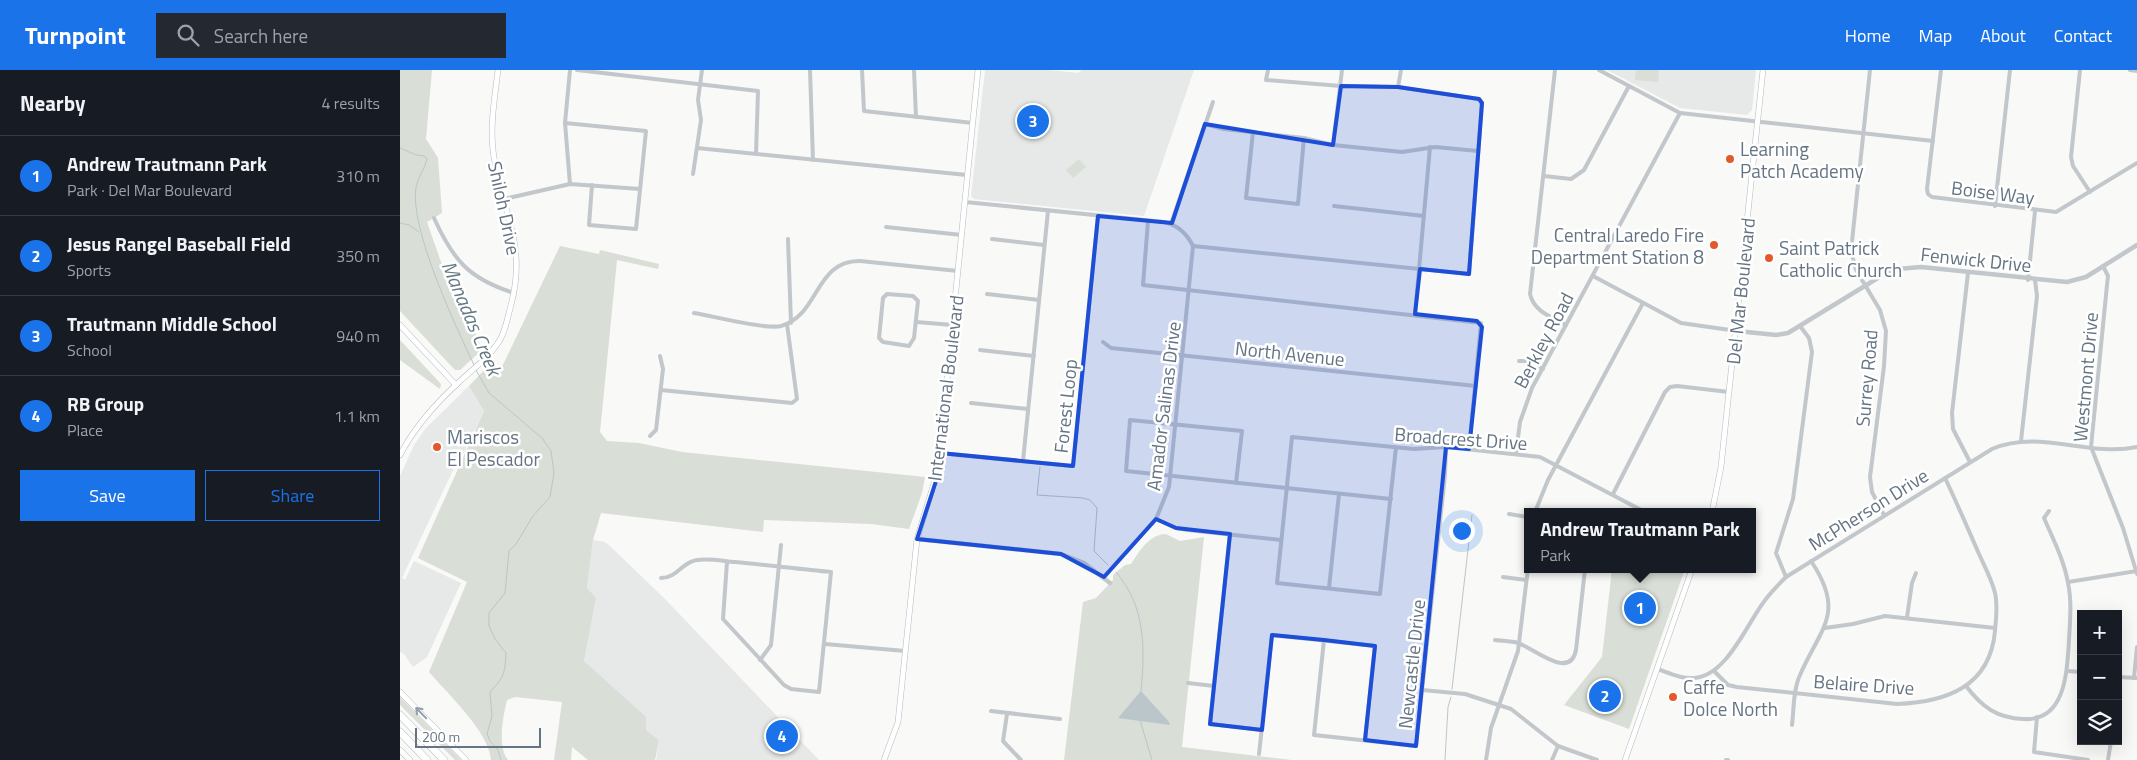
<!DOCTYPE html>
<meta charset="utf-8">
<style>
:root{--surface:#171b24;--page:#242831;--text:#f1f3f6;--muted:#9ea1a6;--line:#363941;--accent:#1a73e8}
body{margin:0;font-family:"Titillium Web",sans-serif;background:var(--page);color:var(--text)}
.controls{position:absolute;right:15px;bottom:15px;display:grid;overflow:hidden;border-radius:0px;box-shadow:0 5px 20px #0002}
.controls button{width:45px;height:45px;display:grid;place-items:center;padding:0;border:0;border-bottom:1px solid var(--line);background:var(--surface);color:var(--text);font:25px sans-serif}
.scale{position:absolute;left:15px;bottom:12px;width:126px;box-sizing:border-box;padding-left:5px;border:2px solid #647482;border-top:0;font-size:14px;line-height:18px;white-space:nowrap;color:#647482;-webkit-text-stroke:4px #fff;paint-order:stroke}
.you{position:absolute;left:1061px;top:460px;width:18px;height:18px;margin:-12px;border:4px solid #fff;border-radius:50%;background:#1a73e8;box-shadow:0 0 0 8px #1a73e833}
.badge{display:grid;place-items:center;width:32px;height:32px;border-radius:50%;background:var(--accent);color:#fff;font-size:16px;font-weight:700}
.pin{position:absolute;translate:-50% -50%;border:2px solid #fff;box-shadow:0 1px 5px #0006}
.popup{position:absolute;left:1124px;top:438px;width:232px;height:65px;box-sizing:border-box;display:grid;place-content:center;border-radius:0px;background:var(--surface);filter:drop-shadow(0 1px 4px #0005);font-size:16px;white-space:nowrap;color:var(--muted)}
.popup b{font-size:19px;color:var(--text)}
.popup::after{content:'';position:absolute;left:50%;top:100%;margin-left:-10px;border:10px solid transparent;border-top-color:var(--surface)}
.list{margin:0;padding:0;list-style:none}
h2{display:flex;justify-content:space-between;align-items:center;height:65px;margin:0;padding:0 20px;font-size:21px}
h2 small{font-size:16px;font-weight:400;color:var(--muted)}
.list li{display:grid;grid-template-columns:32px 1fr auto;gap:15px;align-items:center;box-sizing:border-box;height:80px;padding:0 20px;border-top:1px solid var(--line)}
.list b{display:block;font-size:19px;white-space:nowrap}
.list p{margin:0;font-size:16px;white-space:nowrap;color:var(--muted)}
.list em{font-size:16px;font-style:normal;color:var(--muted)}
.actions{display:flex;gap:10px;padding:15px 20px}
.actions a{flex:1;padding:11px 0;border:1px solid var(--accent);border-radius:0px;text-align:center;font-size:18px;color:var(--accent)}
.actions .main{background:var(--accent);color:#fff}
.icon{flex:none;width:28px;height:28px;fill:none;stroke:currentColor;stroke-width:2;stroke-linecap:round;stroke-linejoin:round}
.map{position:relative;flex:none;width:1737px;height:690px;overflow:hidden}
header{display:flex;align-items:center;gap:30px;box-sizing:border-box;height:70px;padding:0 25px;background:var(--accent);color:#fff}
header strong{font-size:24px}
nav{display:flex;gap:28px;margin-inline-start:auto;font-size:18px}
.search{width:350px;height:45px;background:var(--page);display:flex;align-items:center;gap:12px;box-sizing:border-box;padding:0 18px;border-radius:0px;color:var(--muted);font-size:19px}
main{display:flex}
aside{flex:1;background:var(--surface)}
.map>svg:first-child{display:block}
.built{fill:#e7e8e8}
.green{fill:#d9ded6}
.water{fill:#bbc6cb}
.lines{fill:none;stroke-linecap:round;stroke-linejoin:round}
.stream{stroke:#bbc6cb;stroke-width:1}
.secondary-casing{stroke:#b5babf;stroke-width:6}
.motorway-casing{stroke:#b3b8bc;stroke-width:8}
.minor{stroke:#c2c7cb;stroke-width:4}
.tertiary{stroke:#c2c7cb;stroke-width:4.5}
.secondary{stroke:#fff;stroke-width:5}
.motorway{stroke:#fff;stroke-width:7}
.oneway{stroke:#929ea8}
.marked{fill:#1d4ed8;fill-opacity:0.2;stroke:#1d4ed8;stroke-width:4;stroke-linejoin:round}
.poi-dot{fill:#e3592d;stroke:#fff;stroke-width:2}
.labels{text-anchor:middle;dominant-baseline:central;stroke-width:5;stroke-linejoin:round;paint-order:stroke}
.poi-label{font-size:19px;fill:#647482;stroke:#fff;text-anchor:start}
.street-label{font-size:19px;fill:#647482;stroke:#fff}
.water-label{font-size:20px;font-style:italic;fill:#647a83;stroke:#fff}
</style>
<header>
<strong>Turnpoint</strong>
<div class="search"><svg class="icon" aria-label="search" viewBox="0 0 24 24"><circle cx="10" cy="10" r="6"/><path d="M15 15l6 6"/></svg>Search here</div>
<nav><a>Home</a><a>Map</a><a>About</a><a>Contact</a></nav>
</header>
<main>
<aside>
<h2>Nearby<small>4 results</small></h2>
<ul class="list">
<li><span class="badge">1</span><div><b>Andrew Trautmann Park</b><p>Park · Del Mar Boulevard</p></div><em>310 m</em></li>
<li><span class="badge">2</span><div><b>Jesus Rangel Baseball Field</b><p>Sports</p></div><em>350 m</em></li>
<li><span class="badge">3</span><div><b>Trautmann Middle School</b><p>School</p></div><em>940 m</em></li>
<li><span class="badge">4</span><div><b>RB Group</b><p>Place</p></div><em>1.1 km</em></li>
</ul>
<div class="actions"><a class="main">Save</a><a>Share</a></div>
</aside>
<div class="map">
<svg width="1737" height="690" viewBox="0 0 1737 690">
<rect width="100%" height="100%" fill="#f9f9f7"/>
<g class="built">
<polygon points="585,0 649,0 678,3 682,0 794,0 744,146 574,129 571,126"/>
<polygon points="1207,0 1356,0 1352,40 1347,45 1280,38"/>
<polygon points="69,316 84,341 57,397 55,396 2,508 5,510 14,491 61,513 27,587 13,597 4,584 0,582 0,406 14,375 26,358"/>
<polygon points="193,470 205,472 211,477 265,529 419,690 256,690 259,670 246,660 184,591 196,528 187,519"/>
</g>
<g class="green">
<polygon points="0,0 32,0 26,69 38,88 42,143 27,152 47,209 70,249 82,280 60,300 55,300 0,241"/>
<polygon points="1236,0 1259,0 1258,12 1235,10"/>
<polygon points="679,89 686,97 673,108 666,100"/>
<path d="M160,176L199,184L200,180L259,194L258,199L217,190L200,362L207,371L239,373L282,382L525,407L522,423L509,459L471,454L364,450L363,462L201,443L193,470L187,518L196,528L184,591L246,647V660L259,670L255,690H188L172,677L171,690H154L162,632L115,627L107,630C103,647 97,676 108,690H91C89,662 48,624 29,602L67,512L18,488L84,341L69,316L89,295L99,303Z"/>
<polygon points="0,270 41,314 40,319 0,290"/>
<path d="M766,464L780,471L804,467L782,677L892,690H664L683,532L696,528L713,510V505L725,495L731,494C740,481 748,465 766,464Z"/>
<polygon points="1212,499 1285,499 1229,659 1164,635 1202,587"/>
<polygon points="0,627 61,690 55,690 0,635"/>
</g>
<polygon class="water" points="741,621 769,652 770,655 718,648"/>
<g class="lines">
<g class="stream">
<path d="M0,78L16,85L24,86L27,89C25,99 18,106 16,117C9,158 56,257 75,297"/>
<polyline points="0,153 9,155 19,162"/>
<path d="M76,300L89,323L142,368L151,381L154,403L150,427L133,446L116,474L109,481L105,523L89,543V556L95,569L106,583C105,604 104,607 90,622L92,646L87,664L90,671L98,680L101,690"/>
<polyline points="640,397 637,425 683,428 690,430 697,438 694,481 708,495"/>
<path d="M716,502C746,537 745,578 741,621"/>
<polyline points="1052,619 1072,445"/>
<polyline points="740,650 752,690"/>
<polyline points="1045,690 1048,637 1051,627"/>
</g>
<defs>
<g id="secondary">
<polyline points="0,255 56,315"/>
<path d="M0,385C15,356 35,334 59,312C74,298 91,286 101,268C106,258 108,246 111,235C128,171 100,140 93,80C90,53 95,26 98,0"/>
<polyline points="1312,442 1321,397 1363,0"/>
<polyline points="0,622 66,690"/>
<polyline points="0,680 10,690"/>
<polyline points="484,690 498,652 517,469 538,400 578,0"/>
<polyline points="1225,690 1292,499"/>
</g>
<g id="motorway">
<polyline points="0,645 44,690"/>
<polyline points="0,662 27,690"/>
</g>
</defs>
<use href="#secondary" class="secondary-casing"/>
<use href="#motorway" class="motorway-casing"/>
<g class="minor">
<polyline points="177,0 358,21 356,84"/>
<polyline points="410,0 413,90"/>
<polyline points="462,0 464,41 573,53"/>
<polyline points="514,0 516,47"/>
<path d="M1155,0L1130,224C1134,242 1152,247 1166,255"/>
<polyline points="1199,0 1280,43 1533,71"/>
<polyline points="1470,0 1451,181 1456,200 1480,240 1486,261 1484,296 1470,407 1472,422 1484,445"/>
<polyline points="1541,0 1527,119 1528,124 1532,127 1656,142 1737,93"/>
<polyline points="1680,0 1671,87 1673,96 1690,122"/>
<polyline points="1730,0 1737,1"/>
<polyline points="998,17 1001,0"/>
<polyline points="165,53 246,61 236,159 189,155 192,115"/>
<polyline points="805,54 824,59 904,68 933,75 1002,82 1035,77 1078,81"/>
<polyline points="853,62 846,128 898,134 904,68"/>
<polyline points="933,75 942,0"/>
<polyline points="297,78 567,105"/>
<polyline points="293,104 301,50 298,30 302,0"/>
<polyline points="1144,106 1171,109 1184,100 1229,16"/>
<polyline points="170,114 165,53 170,0"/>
<polyline points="104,129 170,114 240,119"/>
<path d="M565,132L764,152C778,155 787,164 793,176L769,417L756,449L704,507"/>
<polyline points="934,136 1024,146"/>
<polyline points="1595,136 1610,0"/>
<path d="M34,148C53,190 69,209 114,223"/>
<polyline points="748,151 743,215 1081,253 1069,379"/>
<polyline points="771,154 813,32"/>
<polyline points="486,157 562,165"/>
<polyline points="388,169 391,253"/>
<polyline points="592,169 644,175"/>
<polyline points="793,176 1069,204 1082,33 1079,29 998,17 941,16 866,10 868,0"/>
<polyline points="1703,196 1708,206 1707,215 1691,377 1723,458 1737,504"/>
<polyline points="1568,203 1552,343 1553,359 1570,392"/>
<polyline points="1193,206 1281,253 1337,261"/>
<polyline points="1628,210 1635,141"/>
<polygon points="487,224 513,226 518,231 514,268 509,276 483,272 479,268 483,228"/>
<polyline points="587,224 639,230"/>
<path d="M294,243C313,246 366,260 381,256C419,246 415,190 460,191L558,201"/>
<polyline points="1015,244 1030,77"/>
<polyline points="516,252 553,255"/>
<polyline points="703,272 711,278 1076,316"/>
<polyline points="580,280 634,286"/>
<polyline points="1119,291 1129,291 1143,299"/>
<polyline points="261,320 392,333 397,329 387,254"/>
<polyline points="571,333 628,339"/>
<polyline points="250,366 256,360 263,299 260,286"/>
<polyline points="1621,371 1637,226 1635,210"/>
<polyline points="996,377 980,524 877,513 892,367 1014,379 1046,377 1140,387 1245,442"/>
<polyline points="540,383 673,396 698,146"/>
<polyline points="1116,383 1120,352 1132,318 1280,43"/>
<polyline points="623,391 648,141"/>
<polyline points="836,413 842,361 730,350 726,401 991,429"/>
<polyline points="1213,424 1265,322 1270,317 1277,316 1329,322"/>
<polyline points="1135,442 1148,410 1243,233"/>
<polyline points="1109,444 1128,447"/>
<polyline points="756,449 776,458 787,460 881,470"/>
<polyline points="830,464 810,654 862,660"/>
<polyline points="1103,507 1126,510"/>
<polyline points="1386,507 1376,483 1393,429 1412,282 1409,268 1400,256"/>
<path d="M261,508C277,508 282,492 297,490C309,488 323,491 335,492C367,495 399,499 431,502L419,622L391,619L384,615L323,549L327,492"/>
<polyline points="1668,512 1737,501"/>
<polyline points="929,518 939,424"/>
<polyline points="1507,547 1512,513 1516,503"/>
<polyline points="1425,558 1453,554 1485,546 1595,558"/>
<polyline points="924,570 914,665 1016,676 1045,405 1046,377"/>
<path d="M1095,570C1102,571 1111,571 1118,573C1134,578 1170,611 1176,580L1185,499"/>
<polyline points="425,574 505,581"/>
<polyline points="360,590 371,575 381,475"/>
<path d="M1257,599C1269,603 1281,609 1294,608C1326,606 1346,556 1363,533C1369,524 1378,515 1386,507L1592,379C1640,359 1688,387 1737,377"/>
<path d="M1314,601L1328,615L1337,617L1497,634C1546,632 1590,617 1595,561C1596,548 1598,536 1595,523C1592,510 1585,497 1579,484C1568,459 1557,433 1545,408"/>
<polyline points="1667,601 1681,602"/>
<polyline points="1718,607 1737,608"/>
<polyline points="1734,608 1737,577"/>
<polyline points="788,613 814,616"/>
<path d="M1566,616C1582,637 1597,648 1623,649C1666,652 1667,601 1669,570C1670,551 1672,532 1668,513C1664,490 1653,469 1644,448L1649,441"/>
<polyline points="1022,620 1065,624 1111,639 1158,676 1197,690"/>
<polyline points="591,641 660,649"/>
<polyline points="607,644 603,671 621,690"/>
<polyline points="1637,647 1634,682 1688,690"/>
<path d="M1392,655C1394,639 1393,620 1400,605C1421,557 1446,543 1411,491"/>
<polyline points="859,684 872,565 975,576 965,670"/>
<polyline points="1086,690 1091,658 1118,581 1128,498"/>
<polyline points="1152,690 1158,676"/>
<polyline points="1326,690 1328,690"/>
<polyline points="1708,690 1711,671"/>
</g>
<g class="tertiary">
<polyline points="1337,261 1376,265 1388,263 1486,203 1497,199 1521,197 1667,212 1686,207 1737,175"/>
<polyline points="517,469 661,484 684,493 710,513"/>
</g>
<use href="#secondary" class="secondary"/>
<use href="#motorway" class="motorway"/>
</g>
<defs><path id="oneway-shaft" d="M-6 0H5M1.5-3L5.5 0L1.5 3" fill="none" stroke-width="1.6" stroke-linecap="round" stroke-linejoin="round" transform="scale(1.25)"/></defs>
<use class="oneway" href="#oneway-shaft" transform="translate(21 643) rotate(-134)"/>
<path class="marked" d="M941,16L998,17L1079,29L1082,33L1069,204L1020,199L1015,244L1077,251L1082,257L1069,379L1046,377L1016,676L965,670L975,576L924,570L872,565L862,660L810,654L830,464L776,458L756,449L704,507L661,484L517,469L536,411L540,383L673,396L698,146L772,153L805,54L933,75Z"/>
<g class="poi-dot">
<circle cx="1330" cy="89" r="5"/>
<circle cx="1314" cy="175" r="5"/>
<circle cx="1369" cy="188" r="5"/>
<circle cx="37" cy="377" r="5"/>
<circle cx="1273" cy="627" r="5"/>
</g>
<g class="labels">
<g class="poi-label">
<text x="1340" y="78">Learning<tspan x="1340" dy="22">Patch Academy</tspan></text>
<text x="1304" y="164" text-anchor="end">Central Laredo Fire<tspan x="1304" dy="22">Department Station 8</tspan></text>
<text x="1379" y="177">Saint Patrick<tspan x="1379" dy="22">Catholic Church</tspan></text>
<text x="47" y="366">Mariscos<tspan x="47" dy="22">El Pescador</tspan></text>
<text x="1283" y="616">Caffe<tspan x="1283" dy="22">Dolce North</tspan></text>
</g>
<g class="street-label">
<text transform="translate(1593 122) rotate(7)">Boise Way</text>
<text transform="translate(105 138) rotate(78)">Shiloh Drive</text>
<text transform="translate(1576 189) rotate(6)">Fenwick Drive</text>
<text transform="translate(1340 221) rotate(-84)">Del Mar Boulevard</text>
<text transform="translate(1143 270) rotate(-62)">Berkley Road</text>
<text transform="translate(890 283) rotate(6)">North Avenue</text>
<text transform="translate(1685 307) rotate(-85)">Westmont Drive</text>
<text transform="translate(1466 308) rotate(-85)">Surrey Road</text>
<text transform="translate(545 318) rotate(-83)">International Boulevard</text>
<text transform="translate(665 336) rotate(-84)">Forest Loop</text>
<text transform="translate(763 336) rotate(-83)">Amador Salinas Drive</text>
<text transform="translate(1061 368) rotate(4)">Broadcrest Drive</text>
<text transform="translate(1468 439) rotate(-32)">McPherson Drive</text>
<text transform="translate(1011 594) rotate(-84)">Newcastle Drive</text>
<text transform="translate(1464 614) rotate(4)">Belaire Drive</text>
</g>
<g class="water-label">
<text transform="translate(72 248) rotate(67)">Manadas Creek</text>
</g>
</g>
</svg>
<div class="controls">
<button>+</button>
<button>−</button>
<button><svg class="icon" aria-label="layers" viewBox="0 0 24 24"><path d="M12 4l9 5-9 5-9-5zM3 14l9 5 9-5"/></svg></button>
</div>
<div class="scale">200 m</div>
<div class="you"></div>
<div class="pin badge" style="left:1240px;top:538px">1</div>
<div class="popup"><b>Andrew Trautmann Park</b>Park</div>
<div class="pin badge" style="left:1205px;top:626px">2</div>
<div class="pin badge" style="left:633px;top:51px">3</div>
<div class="pin badge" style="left:382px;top:666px">4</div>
</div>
</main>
